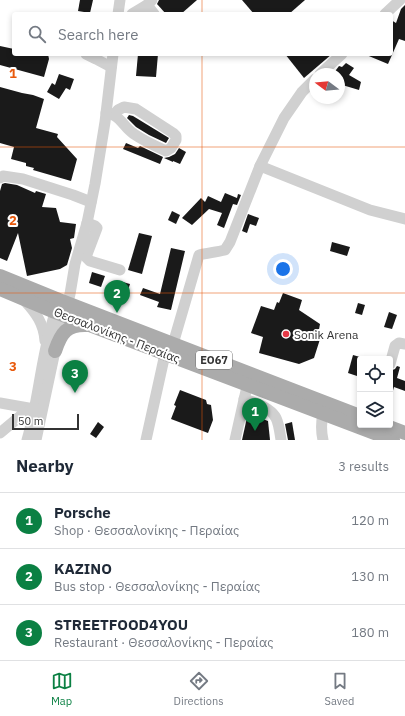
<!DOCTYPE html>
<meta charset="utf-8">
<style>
:root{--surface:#fff;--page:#f6f6f7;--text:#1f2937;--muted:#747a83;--line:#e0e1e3;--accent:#0b8043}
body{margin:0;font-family:"IBM Plex Sans",sans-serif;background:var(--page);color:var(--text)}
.controls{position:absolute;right:12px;bottom:12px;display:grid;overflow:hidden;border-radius:4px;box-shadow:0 2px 6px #0003}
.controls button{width:36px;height:36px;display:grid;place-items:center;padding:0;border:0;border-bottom:1px solid var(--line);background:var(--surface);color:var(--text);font:20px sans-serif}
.compass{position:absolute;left:309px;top:68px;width:36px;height:36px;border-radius:50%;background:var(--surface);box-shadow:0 2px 6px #0003;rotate:286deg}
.scale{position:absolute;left:12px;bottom:10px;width:67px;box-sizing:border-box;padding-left:4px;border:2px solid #333;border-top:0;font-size:11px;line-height:14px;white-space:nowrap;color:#333;-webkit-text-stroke:3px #fff;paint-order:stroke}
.you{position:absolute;left:283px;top:269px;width:14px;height:14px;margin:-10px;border:3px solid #fff;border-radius:50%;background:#1a73e8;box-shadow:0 0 0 6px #1a73e833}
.badge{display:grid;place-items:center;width:26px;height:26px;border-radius:50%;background:var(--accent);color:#fff;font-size:13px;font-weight:700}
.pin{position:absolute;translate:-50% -33px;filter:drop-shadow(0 1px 2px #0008)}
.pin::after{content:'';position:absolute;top:21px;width:14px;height:12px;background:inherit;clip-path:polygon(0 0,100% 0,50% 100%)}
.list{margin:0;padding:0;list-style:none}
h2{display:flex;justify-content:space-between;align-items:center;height:52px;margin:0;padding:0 16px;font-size:17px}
h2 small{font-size:13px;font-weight:400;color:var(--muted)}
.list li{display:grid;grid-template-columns:26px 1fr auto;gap:12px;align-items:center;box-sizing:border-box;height:56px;padding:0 16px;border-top:1px solid var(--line)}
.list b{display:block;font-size:15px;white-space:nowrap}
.list p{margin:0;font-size:13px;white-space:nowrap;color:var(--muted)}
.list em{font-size:13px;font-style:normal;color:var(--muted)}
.icon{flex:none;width:22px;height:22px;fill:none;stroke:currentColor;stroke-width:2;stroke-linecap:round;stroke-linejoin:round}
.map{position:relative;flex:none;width:405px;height:440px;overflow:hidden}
.search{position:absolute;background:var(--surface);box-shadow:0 2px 6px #0003;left:12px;right:12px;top:12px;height:44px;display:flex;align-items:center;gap:10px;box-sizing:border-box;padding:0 14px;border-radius:4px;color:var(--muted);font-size:15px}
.sheet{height:220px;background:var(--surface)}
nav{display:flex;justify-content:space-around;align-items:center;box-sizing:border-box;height:56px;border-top:1px solid var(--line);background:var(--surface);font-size:11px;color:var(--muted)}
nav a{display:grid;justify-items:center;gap:2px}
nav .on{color:var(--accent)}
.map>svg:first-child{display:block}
.building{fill:#1a1a1a}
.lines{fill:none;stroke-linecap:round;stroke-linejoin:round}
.minor{stroke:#d0d0d0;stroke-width:11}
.major{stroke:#ababab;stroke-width:14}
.grid{fill:none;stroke:#e8590c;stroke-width:1;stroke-opacity:0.55}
.poi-dot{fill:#e63946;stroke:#fff;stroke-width:1.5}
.labels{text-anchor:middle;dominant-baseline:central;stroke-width:4;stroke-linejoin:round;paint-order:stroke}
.shield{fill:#fff;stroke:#707070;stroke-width:1}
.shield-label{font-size:11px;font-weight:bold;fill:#333}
.poi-label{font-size:12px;fill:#333;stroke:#fff;text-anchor:start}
.street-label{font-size:12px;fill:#333;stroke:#fff}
.grid-label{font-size:13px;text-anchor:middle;font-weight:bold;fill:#e8590c;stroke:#fff;stroke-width:4;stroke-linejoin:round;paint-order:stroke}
</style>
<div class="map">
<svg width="405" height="440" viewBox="0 0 405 440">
<rect width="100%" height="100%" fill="#fff"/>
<g class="building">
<polygon points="80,0 93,0 90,13 78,11"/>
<polygon points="159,0 197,0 181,14 166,14 157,4"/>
<polygon points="242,0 305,0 289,14 254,14"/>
<polygon points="405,5 405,41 399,39 388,64 364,54 391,54 391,20 396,23 401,9"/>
<polygon points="0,46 14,49 14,54 48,54 49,59 44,77 0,65"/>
<polygon points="138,54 158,54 156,77 136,76"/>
<polygon points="285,54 332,54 304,78"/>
<polygon points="346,63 354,68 349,75 361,82 359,90 339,84 339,74 333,74 339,66 342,67"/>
<polygon points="59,74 74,79 70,90 66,88 59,99 47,92 52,83 55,85"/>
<polygon points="0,87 22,93 33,95 44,99 36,128 58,134 57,137 77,159 71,181 33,170 34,168 26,166 26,163 11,159 14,147 0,143"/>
<polygon points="129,115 133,116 169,138 166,143 149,135 136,127 127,118"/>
<polygon points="126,143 138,148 140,146 163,157 160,164 123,149"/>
<polygon points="179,148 186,152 180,164 173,161 173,162 164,158 169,157 175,154"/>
<polygon points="5,183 17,185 35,193 36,191 46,194 42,207 56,208 60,222 76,224 74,238 70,239 72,248 67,265 60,269 27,276 18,233 7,261 0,258 0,191 2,184"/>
<polygon points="225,193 237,198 238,194 241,195 237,205 233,204 224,228 217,225 222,213 209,209 192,225 182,218 201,198 205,202 208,196 221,202"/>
<polygon points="172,211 180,215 176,224 168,220"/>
<polygon points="248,214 259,218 256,226 250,224 247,233 242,231"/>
<polygon points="139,233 152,236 142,274 128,270"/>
<polygon points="332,242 350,247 347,256 330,251"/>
<polygon points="171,248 185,251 171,310 157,307 159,302 140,295 143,288 160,294"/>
<polygon points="92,272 105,276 101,287 89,283"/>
<polygon points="119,281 130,284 127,293 116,290"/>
<polygon points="283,293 302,300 299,310 320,324 318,335 321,336 314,358 299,364 259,353 263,337 251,333 261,306 274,310 277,302 279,303"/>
<polygon points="358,303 365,305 362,315 355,313"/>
<polygon points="389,312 397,315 392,329 384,327"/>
<polygon points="353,355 360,357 360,377 348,373"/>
<polygon points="397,366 400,367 397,378 405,381 405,391 394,387 392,394 390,394 390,371 395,369"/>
<polygon points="180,390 206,400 207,404 211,405 213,420 208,433 171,419 176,406 174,405"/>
<polygon points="248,413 268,421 270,440 242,440"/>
<polygon points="98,422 104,427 96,438 90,434"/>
<polygon points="292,422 295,440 288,440 285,424"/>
</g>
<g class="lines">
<g class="minor">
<polyline points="147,5 154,14"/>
<polyline points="118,14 120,0"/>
<polyline points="132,14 147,5 152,0"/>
<polyline points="385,14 400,0"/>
<polyline points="86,54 96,59 111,67"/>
<polyline points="320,74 342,54"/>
<path d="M106,113C109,113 112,114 115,116C122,120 126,129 134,134C144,141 155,146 166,151L171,148L176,140V136L173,133L136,109L124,107L118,110L114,115"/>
<polyline points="260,166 284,118 302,92 315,79"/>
<polyline points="0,178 3,176 23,179 73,195 91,202"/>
<polyline points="87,223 95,226 97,228 86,257 90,261 120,270"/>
<path d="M25,301C36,313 44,324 45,341"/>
<path d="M173,344L199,255C208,253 217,252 225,250L230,242L260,166L370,210L405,219"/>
<polyline points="390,364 395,346 399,343 405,344"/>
<path d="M244,399C254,402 271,408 276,418C279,424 280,433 281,440"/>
<polyline points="0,403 34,409"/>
<polyline points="0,433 24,413 34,409"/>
<path d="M27,440C37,406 40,369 49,334C52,324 54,314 58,305"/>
<polyline points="36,440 55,351 70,294 75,264 87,223 95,184 105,122 113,54"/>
<polyline points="146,440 165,354"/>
<polyline points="235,440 246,391"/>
<path d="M323,440C321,431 321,423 323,414"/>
</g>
<g class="major">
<polyline points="0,276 59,300 360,416"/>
<polyline points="0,289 55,312 393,440"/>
<path d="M55,351C61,333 67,324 87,325"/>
<polyline points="384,425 405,433"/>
</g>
</g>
<path class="grid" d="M202,0V14M202,54V440M0,147H405M0,293H405"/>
<circle class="poi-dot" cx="286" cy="334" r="4"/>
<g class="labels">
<rect class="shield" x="196" y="351" width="36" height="18" rx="3"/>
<g class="shield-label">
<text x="214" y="360">ΕΟ67</text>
</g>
<g class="poi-label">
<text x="294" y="334">Sonik Arena</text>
</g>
<g class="street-label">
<text transform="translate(117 335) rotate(21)">Θεσσαλονίκης - Περαίας</text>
</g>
</g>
<g class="grid-label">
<text x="13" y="78">1</text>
<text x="13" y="225">2</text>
<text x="13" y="371">3</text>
</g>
</svg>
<div class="controls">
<button><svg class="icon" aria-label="locate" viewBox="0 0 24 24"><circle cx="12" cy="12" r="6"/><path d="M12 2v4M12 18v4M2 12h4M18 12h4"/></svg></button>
<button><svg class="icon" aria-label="layers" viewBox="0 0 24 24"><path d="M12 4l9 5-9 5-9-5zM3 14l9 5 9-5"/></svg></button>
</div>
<svg class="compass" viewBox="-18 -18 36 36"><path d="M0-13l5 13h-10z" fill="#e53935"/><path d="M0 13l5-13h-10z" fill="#747a83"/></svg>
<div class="scale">50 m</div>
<div class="you"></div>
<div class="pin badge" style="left:255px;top:431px">1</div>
<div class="pin badge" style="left:117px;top:313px">2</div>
<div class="pin badge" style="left:75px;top:393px">3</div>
<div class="search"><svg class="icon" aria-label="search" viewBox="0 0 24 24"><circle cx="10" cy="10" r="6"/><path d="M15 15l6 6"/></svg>Search here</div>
</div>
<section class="sheet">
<h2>Nearby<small>3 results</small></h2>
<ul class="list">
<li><span class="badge">1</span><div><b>Porsche</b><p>Shop · Θεσσαλονίκης - Περαίας</p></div><em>120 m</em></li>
<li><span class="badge">2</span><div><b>ΚΑΖΙΝΟ</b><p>Bus stop · Θεσσαλονίκης - Περαίας</p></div><em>130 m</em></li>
<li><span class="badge">3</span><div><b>STREETFOOD4YOU</b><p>Restaurant · Θεσσαλονίκης - Περαίας</p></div><em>180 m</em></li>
</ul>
</section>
<nav>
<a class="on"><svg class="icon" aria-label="map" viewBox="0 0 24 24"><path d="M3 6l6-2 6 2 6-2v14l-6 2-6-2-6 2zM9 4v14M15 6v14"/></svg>Map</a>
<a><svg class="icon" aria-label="directions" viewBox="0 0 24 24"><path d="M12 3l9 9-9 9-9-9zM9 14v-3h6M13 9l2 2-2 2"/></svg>Directions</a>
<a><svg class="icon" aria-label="saved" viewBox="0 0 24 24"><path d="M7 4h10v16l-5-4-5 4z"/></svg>Saved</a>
</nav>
